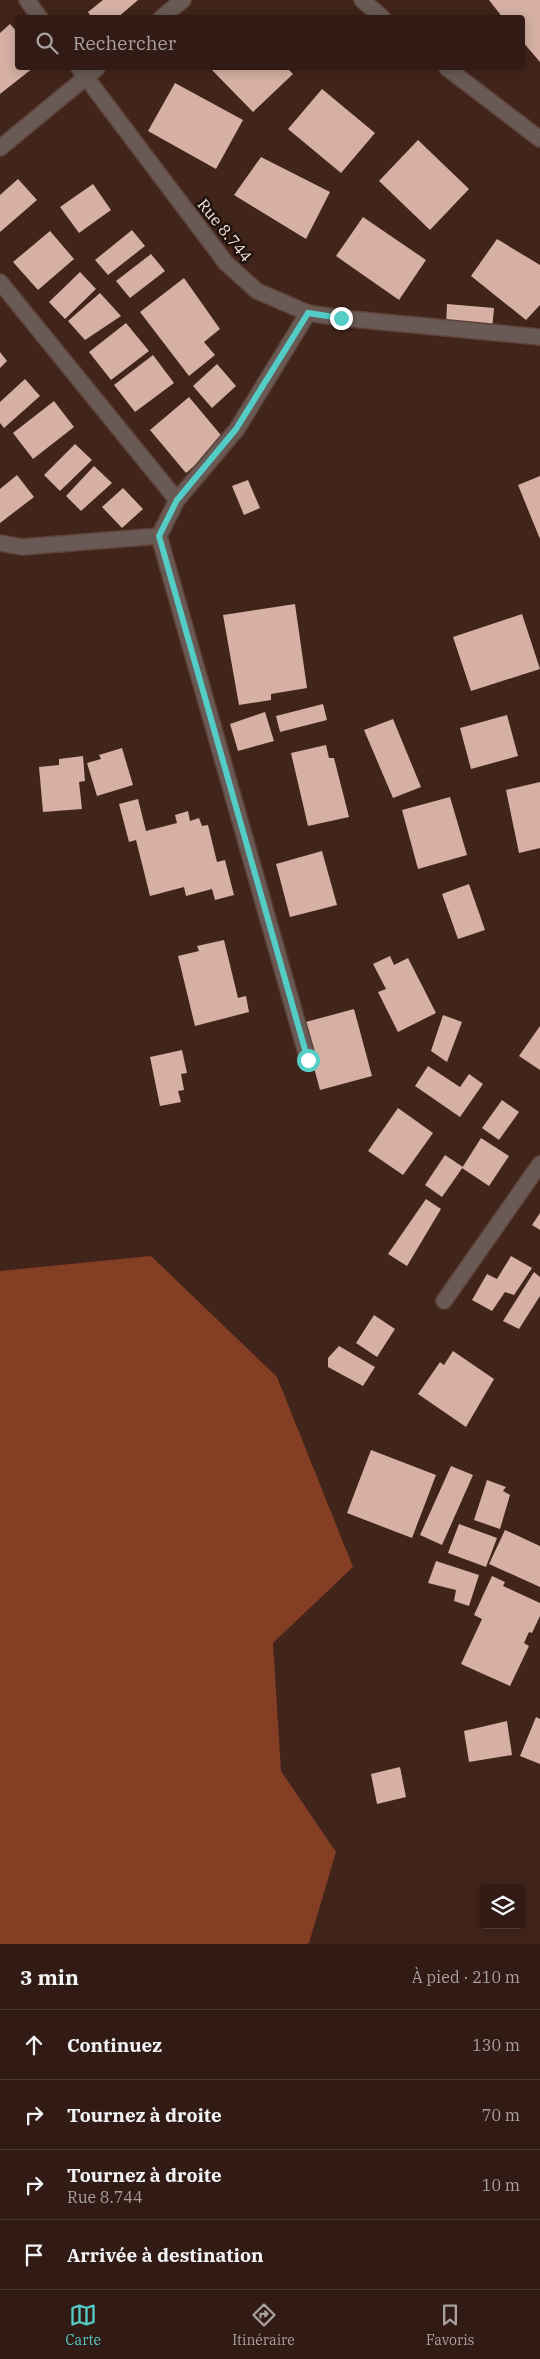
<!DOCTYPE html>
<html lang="fr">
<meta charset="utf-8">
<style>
:root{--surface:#311b14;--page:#3d2822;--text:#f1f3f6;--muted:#a8a1a0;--line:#4c3934;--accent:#54cdc7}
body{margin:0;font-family:"IBM Plex Serif",serif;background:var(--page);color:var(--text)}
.controls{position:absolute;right:15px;bottom:15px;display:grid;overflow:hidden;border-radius:5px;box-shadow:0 2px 12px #0003}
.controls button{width:45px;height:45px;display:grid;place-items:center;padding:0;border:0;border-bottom:1px solid var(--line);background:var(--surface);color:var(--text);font:25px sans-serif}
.stop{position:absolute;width:15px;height:15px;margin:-11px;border:4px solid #54cdc7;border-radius:50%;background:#fff}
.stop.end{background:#54cdc7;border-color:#fff;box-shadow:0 1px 5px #0008}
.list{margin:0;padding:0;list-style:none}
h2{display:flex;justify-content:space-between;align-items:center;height:65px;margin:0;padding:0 20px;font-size:21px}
h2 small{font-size:16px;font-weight:400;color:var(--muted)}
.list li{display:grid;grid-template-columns:32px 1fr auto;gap:15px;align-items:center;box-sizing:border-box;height:70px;padding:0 20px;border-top:1px solid var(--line)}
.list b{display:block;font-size:19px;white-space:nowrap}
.list p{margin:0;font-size:16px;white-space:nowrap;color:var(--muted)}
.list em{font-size:16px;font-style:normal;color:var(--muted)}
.icon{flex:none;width:28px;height:28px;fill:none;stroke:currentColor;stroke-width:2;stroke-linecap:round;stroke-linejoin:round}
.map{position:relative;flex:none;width:540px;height:1944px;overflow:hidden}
.search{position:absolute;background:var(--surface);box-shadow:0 2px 12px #0003;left:15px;right:15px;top:15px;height:55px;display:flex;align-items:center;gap:12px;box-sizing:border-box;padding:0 18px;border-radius:5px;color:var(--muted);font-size:19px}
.sheet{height:345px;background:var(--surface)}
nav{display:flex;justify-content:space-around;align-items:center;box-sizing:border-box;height:70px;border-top:1px solid var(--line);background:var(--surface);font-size:14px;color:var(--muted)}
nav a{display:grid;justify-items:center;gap:2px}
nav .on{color:var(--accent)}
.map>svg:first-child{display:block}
.green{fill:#843e24}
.building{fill:#d5b0a3}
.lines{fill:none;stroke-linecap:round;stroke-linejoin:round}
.minor-casing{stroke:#5e4239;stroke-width:18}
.minor{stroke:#695a55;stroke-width:15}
.route{stroke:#54cdc7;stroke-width:6}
.labels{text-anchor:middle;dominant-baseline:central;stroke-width:5;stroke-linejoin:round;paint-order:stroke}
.street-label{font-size:16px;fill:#f5e2db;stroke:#1f120d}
</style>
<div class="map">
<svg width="540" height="1944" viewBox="0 0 540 1944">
<rect width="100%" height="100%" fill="#41241a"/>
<polygon class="green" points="151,1256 277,1377 353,1567 273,1643 281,1771 336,1852 309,1943 306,1944 0,1944 0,1271"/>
<g class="building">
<polygon points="103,0 138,0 117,18 92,18 88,12"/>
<polygon points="489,0 540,0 540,62 522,41 522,18 503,18"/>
<polygon points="10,24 18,33 18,68 33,68 0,94 0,33"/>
<polygon points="210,68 287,68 293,74 253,112"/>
<polygon points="175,83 243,120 216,169 148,131"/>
<polygon points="322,89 375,133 341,173 288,129"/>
<polygon points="418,140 469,189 430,230 379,181"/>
<polygon points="261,157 330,192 306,239 234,195"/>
<polygon points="18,179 37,200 0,232 0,195"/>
<polygon points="93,184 111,210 79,233 60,207"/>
<polygon points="363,217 426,260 399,300 336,256"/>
<polygon points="132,230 145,246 108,275 95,260"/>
<polygon points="50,231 74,259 38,290 13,262"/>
<polygon points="497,239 540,265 540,305 526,320 471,276"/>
<polygon points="151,254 165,271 130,298 116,281"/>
<polygon points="80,272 96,289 65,319 49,302"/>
<polygon points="184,278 220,329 204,342 215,355 189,376 140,312"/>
<polygon points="100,293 121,316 85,340 68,321"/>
<polygon points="447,304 494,308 492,330 446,326"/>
<polygon points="126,323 149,351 111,380 89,352"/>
<polygon points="0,352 7,361 0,368"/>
<polygon points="153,355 174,383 135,412 114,385"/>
<polygon points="217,364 236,386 212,408 193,386"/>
<polygon points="25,379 40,396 4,428 0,423 0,402"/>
<polygon points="189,397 225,440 186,473 150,430"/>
<polygon points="54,401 74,427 33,459 13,433"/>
<polygon points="75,444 92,460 60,491 44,475"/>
<polygon points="94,466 112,483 81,511 66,496"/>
<polygon points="17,475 34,497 0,523 0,489"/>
<polygon points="540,476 540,539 518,485"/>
<polygon points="248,480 260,508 244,515 232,486"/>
<polygon points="123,488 143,509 122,528 102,507"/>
<polygon points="295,604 307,688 271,694 271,700 239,705 223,615"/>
<polygon points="522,614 540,669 471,691 453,637"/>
<polygon points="323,704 327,720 280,732 276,716"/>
<polygon points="265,712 274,741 238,751 230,724"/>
<polygon points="507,715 518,756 471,769 460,728"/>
<polygon points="393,719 421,787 393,798 364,730"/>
<polygon points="326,745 329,758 334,758 349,817 308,826 291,753"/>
<polygon points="122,748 133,785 97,796 87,763 101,759 99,755"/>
<polygon points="83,756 85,781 79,782 82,809 43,812 39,767 59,765 59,759"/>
<polygon points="540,782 540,848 519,853 506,790"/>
<polygon points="450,797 467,855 418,869 402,810"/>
<polygon points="138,799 146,831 177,823 175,815 188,811 190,821 199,818 202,826 208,825 217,862 225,860 234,895 215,900 212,889 186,896 184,887 150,896 136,840 129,842 119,804"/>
<polygon points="322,851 337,905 290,917 276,864"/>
<polygon points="469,884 485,930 458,939 442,894"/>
<polygon points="224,940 238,998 246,996 249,1012 195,1026 178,956 199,951 197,946"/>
<polygon points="390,956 394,965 408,958 436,1013 398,1032 378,992 386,989 373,964"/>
<polygon points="354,1009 372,1076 320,1090 302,1023"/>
<polygon points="443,1015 462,1022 447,1062 431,1051"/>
<polygon points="540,1026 540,1070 519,1056"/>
<polygon points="182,1050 187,1073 181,1074 184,1090 178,1091 181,1102 160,1106 150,1057"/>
<polygon points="428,1066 460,1087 469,1074 483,1084 460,1117 415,1086"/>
<polygon points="502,1100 519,1112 499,1140 482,1128"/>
<polygon points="398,1108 433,1133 403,1175 368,1151"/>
<polygon points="481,1138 509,1156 489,1186 462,1168"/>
<polygon points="445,1155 463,1167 442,1197 425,1185"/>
<polygon points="426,1199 441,1209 407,1266 388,1254"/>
<polygon points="540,1213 540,1230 532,1225"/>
<polygon points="511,1256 532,1268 514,1295 505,1292 492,1311 472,1300 487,1274 497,1279"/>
<polygon points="534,1272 540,1277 540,1296 519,1329 503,1321"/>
<polygon points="374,1315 395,1329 377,1357 356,1343"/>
<polygon points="339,1346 375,1367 363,1386 328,1367 328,1358"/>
<polygon points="453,1351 494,1379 466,1427 418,1394 440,1362 444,1365"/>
<polygon points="371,1450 436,1475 412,1538 347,1513"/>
<polygon points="451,1466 473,1475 442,1545 420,1535"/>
<polygon points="487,1480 506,1487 503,1491 510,1495 500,1529 474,1520"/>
<polygon points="459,1524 497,1538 486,1567 448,1553"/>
<polygon points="505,1530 540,1546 540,1587 489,1564"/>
<polygon points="436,1561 479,1575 469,1606 454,1601 456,1590 428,1583"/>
<polygon points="492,1576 505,1582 503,1586 540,1603 540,1616 532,1633 529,1632 524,1643 529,1646 510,1686 461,1664 482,1619 474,1615"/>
<polygon points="536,1717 540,1719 540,1764 520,1756"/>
<polygon points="507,1721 512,1755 469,1762 464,1731"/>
<polygon points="400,1767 406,1797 377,1804 371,1774"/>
</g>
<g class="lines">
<defs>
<g id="minor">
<polyline points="27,0 40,18"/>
<polyline points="362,0 383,18"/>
<polyline points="161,18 183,0"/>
<polyline points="79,68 226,263 257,291 308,313 341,318 540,337"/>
<polyline points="447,68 540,139"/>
<polyline points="0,148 97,68"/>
<polyline points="0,282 177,500"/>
<polyline points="0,543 22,547 159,536"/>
<polyline points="308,1060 159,536 177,500 237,429 308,313"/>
<polyline points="444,1301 540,1164"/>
</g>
</defs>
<use href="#minor" class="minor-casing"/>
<use href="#minor" class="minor"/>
</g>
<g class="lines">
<polyline class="route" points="308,1060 159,536 177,500 236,429 308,313 341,318"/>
</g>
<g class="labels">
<g class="street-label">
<text transform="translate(225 230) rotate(51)">Rue 8.744</text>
</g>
</g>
</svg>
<div class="controls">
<button><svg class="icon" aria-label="layers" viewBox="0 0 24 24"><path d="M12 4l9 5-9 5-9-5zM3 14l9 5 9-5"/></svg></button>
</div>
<div class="stop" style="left:308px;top:1060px"></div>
<div class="stop end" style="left:341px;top:318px"></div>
<div class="search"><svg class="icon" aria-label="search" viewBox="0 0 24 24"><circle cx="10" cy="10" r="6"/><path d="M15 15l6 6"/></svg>Rechercher</div>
</div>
<section class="sheet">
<h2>3 min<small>À pied · 210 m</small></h2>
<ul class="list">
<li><svg class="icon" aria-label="ahead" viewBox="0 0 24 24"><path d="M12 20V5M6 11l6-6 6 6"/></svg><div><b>Continuez</b></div><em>130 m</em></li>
<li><svg class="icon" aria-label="right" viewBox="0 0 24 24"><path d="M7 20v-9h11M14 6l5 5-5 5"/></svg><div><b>Tournez à droite</b></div><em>70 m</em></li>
<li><svg class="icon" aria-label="right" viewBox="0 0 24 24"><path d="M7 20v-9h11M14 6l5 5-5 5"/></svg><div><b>Tournez à droite</b><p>Rue 8.744</p></div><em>10 m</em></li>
<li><svg class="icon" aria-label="arrive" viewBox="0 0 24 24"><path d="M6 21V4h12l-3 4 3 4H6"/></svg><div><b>Arrivée à destination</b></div></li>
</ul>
</section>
<nav>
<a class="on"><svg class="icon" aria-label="map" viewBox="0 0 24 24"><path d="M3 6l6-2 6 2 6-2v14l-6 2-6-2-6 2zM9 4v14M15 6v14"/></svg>Carte</a>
<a><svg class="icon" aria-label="directions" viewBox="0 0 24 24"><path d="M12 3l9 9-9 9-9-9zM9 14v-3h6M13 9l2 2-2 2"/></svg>Itinéraire</a>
<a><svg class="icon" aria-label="saved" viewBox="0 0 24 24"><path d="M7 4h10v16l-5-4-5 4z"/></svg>Favoris</a>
</nav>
